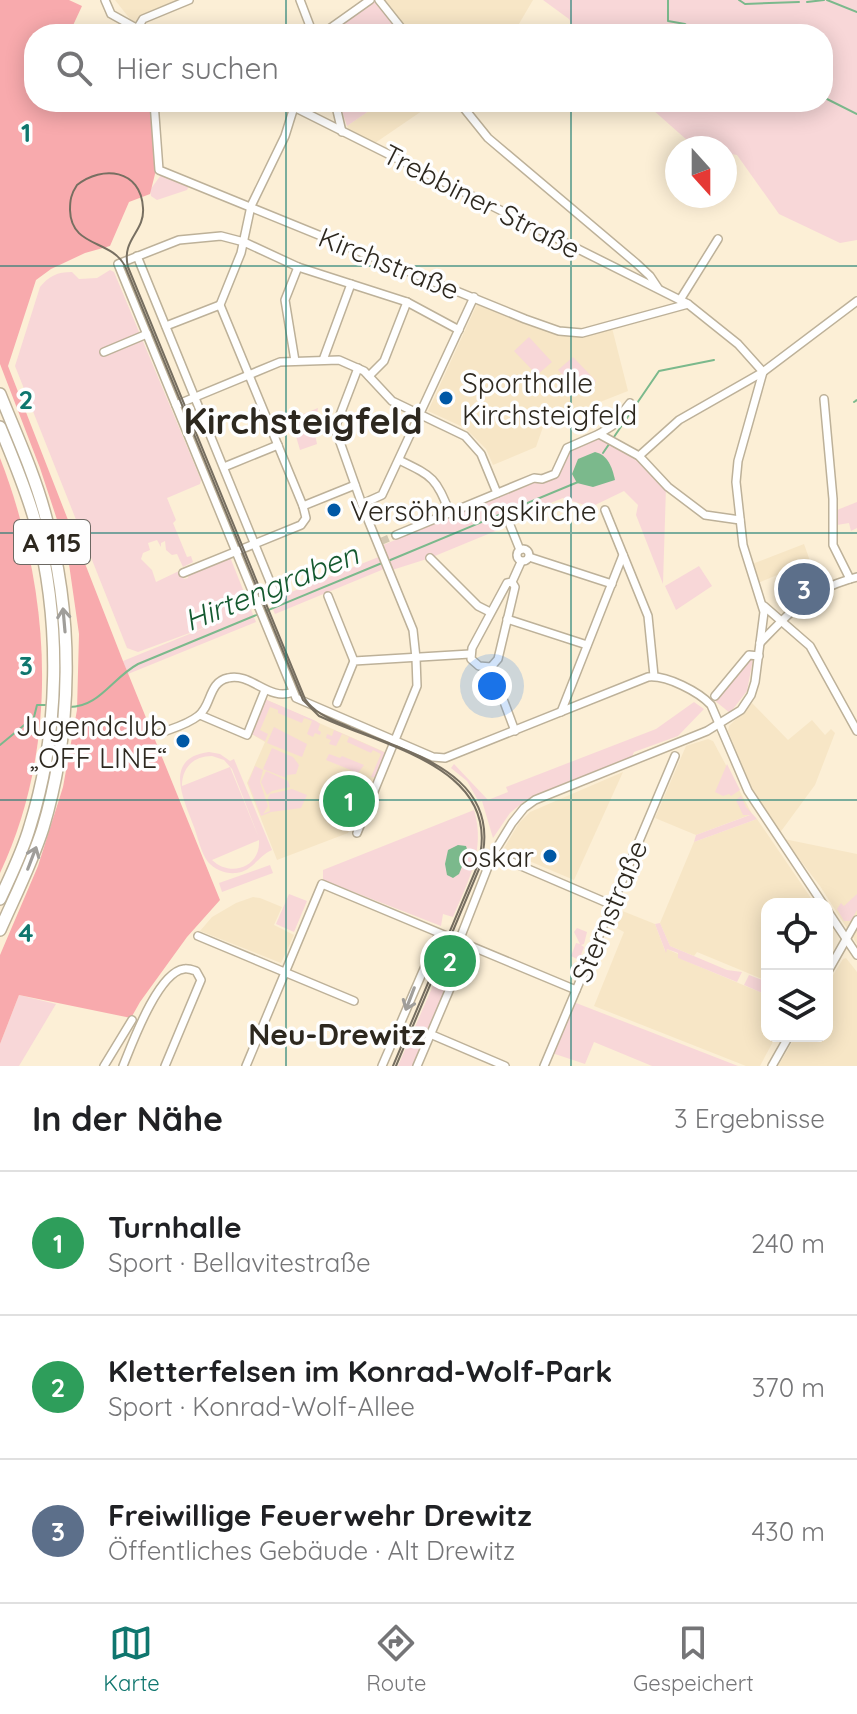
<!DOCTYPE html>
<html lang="de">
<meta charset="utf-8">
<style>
:root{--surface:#fff;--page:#f2f2f2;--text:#202124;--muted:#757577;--line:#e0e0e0;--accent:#0f766e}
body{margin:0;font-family:Quicksand,sans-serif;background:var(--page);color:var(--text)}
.controls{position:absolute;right:24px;bottom:24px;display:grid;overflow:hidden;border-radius:16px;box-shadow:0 4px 20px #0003}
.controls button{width:72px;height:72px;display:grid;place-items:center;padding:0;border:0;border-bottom:2px solid var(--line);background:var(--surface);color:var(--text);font:40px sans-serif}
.compass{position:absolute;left:665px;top:136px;width:72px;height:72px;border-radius:50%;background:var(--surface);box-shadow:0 4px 20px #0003;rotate:159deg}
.you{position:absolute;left:492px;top:686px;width:28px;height:28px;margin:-20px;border:6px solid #fff;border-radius:50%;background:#1a73e8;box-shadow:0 0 0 12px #1a73e833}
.badge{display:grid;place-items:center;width:52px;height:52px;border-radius:50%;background:var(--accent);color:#fff;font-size:26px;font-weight:700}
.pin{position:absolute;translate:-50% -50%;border:4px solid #fff;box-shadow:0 2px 8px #0006}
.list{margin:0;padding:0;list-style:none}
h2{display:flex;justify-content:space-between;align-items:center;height:104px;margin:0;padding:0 32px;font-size:34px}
h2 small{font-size:26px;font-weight:400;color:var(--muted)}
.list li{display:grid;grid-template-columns:52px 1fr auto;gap:24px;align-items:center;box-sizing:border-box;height:144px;padding:0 32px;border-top:2px solid var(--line)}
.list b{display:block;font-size:30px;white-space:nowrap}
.list p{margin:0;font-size:26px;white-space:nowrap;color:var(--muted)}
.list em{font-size:26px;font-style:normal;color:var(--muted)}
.icon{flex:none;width:44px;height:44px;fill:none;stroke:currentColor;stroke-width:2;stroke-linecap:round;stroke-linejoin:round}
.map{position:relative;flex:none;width:857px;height:1066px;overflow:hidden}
.search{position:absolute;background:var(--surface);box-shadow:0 4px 20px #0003;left:24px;right:24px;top:24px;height:88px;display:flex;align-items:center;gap:20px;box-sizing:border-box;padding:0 28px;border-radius:32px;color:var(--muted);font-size:30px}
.sheet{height:536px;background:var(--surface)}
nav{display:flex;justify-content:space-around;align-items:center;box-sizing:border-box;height:112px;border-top:2px solid var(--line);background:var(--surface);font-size:22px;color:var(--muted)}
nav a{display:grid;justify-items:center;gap:4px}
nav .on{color:var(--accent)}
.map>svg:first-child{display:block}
.built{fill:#f7e6c6}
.green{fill:#f8d7d8;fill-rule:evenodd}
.forest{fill:#f8aaad}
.water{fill:#7bb98c}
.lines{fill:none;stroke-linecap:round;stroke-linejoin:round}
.stream{stroke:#7bb98c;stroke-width:2}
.minor-tunnel{stroke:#d3c7b1;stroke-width:7;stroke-dasharray:7 3.5;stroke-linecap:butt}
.minor-casing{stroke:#bdb199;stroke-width:10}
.highway-casing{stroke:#bdb199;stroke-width:14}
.minor{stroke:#fff;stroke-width:7}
.highway{stroke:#fff;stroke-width:11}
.tram{stroke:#776f61;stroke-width:2}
.oneway{stroke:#a09e9a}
.grid{fill:none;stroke:#0f766e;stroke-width:2;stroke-opacity:0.55}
.poi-dot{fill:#0058a5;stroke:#fefefe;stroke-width:3}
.labels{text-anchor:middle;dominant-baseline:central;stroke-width:7;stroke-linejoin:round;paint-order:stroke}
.shield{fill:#fefefe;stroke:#6c6862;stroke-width:2}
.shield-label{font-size:26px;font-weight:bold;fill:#2d281f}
.street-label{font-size:28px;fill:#2d281f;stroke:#fefefe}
.poi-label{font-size:28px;fill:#2d281f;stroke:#fefefe;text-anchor:start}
.water-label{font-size:30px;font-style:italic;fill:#14592f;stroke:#fefefe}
.neighbourhood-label{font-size:30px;font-weight:bold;fill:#2d281f;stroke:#fefefe}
.district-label{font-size:36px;font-weight:bold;fill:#2d281f;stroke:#fefefe}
.grid-label{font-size:26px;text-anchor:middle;font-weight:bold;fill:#0f766e;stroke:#fefefe;stroke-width:7;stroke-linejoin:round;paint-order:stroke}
</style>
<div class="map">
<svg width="857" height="1066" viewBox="0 0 857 1066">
<rect width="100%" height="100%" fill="#fcefd6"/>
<g class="built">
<polygon points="115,0 183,0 134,24"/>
<polygon points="380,0 533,0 513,34 442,34 439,30 434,34 408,34"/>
<polygon points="382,102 435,102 375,143 349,131 347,126"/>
<polygon points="478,302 556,333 612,328 628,391 544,424 536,447 493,465 486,449 465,428 428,411"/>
<polygon points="804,544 810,561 797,566 795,564 786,568 787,571 758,583 752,564"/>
<polygon points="265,695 267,700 387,753 356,827 351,826 348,833 277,860 247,783 265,742 250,733"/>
<polygon points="752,703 788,740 812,720 825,735 831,729 835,733 815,785 779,834 754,794 728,731 729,726"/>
<polygon points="708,739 713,741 752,814 696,835 655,818 686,746"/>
<polygon points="623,772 574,880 503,850 519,823 530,812"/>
<polygon points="757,819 815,904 767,904 767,981 697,952 694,956 670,946 660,923 694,842"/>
<polygon points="784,839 857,854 857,944 820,886"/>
<polygon points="253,897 260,898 282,907 274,925 294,935 281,963 200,931 212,917 236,903"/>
<polygon points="615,908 655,924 665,951 667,949 678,954 679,958 767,995 767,1036 776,1036 760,1066 746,1066 594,1006 624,932 609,924"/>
<polygon points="846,958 857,972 857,1066 778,1066 796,1036 827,1036 827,985 843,959"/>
</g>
<g class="green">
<polygon points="543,0 857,0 857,240 840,243 779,214 737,155 725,153 725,148 696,148 644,102 823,102 823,34 577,34 569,19"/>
<polygon points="375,1 403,34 329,34"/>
<polygon points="339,102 382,102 347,126"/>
<polygon points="161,175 189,186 187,190 157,200 151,196 150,190"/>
<path d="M110,270L114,272L201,480L200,484L167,498L176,520L173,523L187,557L191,556L193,562L183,567L177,554L172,555L166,550L165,541L161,543V547L157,540L148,543L150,550L143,553L141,559L152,570L156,582L179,571L184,579L188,578L189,574L230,557L256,622L128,674L123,661L214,624L138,652L127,648L15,366L40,287C49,276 57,272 72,272L79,279L97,278Z"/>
<polygon points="529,337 552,362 537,375 514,351"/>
<polygon points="573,357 596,381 581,395 558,370"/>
<polygon points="318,408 314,430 317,444 300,450 291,419"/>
<polygon points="597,438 637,457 666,487 663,584 636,515 638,505 624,491 591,507 563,498 548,504 549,509 430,558 389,571 384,569 275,614 269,601 386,554 383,545 536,482 547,480 570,449"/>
<polygon points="857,502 857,528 851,531 849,523 837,525 837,510"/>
<polygon points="699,566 712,586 676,610 665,586"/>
<polygon points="750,657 753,659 747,691 730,713 714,700"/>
<polygon points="266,696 267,700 316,721 320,724 318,730 321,732 320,735 315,733 313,737 307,734 312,721 304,718 302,723 278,713 278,710 270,707 260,730 268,734 265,741 250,733"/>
<polygon points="694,702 704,709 678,736 634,752 631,759 526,800 510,813 493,838 482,801 479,802 467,781 451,768 454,764 488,800 508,792 506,787 656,729"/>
<polygon points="274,727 307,744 302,757 267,743"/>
<polygon points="334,730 386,753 376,778 371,777 381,754 373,750 371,753 347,742 349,737 342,734 336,746 329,744 331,740 326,738 327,734 332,736"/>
<polygon points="272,748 293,757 299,765 296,774 287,775 286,778 263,769"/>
<path d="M209,752L220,754L230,761L234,759L272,850C258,856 253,871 236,873C226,874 215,870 208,862C201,853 198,838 194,827C184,800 162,758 209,752ZM212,756L224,760L232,769L259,838L230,767L182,786C182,767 194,756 212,756ZM259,840C261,867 231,878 212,860Z"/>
<polygon points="329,754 340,758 342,756 364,765 358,773 326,760"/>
<polygon points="727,764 740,790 731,796 729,794 723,796 715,792"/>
<polygon points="255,766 263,770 260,782 268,806 263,814 270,811 268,798 270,794 292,789 307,795 301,808 271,812 261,816 248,783"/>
<polygon points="266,771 288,781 290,787 272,791 267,795 261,782"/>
<polygon points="741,796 746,807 757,819 694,842 696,835 750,815 743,815 736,800"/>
<path d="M474,810C486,850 468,881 453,917L443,914L441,926L323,880V870Z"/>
<polygon points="270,865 273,873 222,892 219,883"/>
<polygon points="289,894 307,901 294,932 276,924"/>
<polygon points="857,894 857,910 851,921 844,921 837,909 841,903 844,906"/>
<polygon points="660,923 670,946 727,970 742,972 737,982 678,958 678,953 667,949 666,953 655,924"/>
<polygon points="577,928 587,932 584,944 581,945 584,947 579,960 571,956 576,943 580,944 574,932"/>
<polygon points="448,951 460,956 413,1066 398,1066"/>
<polygon points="749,975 767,982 767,995 744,985"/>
<polygon points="19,995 56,1004 19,1066 0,1066 0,1044"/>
<polygon points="571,1001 738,1066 652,1066 594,1042 585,1064 549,1052"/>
</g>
<g class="forest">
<polygon points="0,0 69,0 82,6 69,34 34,34 34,102 152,102 157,166 150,194 129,202 110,246 85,253 51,269 36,280 8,366 123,661 220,900 187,937 140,1002 131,1018 19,995 0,1044 0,955 38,866 63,787 77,710 79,634 67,550 40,468 0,364"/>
<path d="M0,458C51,590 61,743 0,873Z"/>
</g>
<g class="water">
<path d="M595,452C608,455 612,467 615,480L593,487L577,483L572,474L578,459Z"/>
<polygon points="458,845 466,846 468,852 459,874 453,878 447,875 445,864 448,850"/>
</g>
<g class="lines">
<g class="stream">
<polyline points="668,0 668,21 685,24 697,34"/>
<polyline points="739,0 745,4 799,2"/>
<polyline points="827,0 857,12"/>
<polyline points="807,2 824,0"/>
<polyline points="823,97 857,114"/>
<path d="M754,102C766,108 778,114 788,102"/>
<polyline points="854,402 857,400"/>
<polyline points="603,453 659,371 714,360"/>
<polyline points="388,561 578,482"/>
<path d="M68,707C99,708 112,678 138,664L382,563"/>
<polyline points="0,745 34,717 37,705 46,705"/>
</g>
<polyline class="minor-tunnel" points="382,541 396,535"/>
<defs>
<g id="minor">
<polyline points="105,0 111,14 147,34"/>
<polyline points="300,0 313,34"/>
<polyline points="379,0 406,34"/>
<polyline points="137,29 143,19 189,0"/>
<polyline points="322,34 370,0"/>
<polyline points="154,102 159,170 525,319 559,331 582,333 688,304"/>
<polyline points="284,102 688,304 738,344 763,372"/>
<polyline points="335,102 342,132"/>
<polyline points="459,102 488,138 636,263 650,276 658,288"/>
<polyline points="294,107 285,136 251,206 241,253 220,305 303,506"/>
<polyline points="137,256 275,594 256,602"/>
<polyline points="680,300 718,239"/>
<polyline points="166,326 220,305"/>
<path d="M459,330L407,302L298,267L244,242L221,236L179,240L118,264L296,698L433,757L445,758L648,677C667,675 699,692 711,705L748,791L823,904"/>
<polyline points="104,352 147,334"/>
<polyline points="323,360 351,284"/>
<polyline points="295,361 285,300 298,267"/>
<polyline points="369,376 384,361 407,302"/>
<polyline points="824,399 833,499 833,545 850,579 857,577"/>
<polyline points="176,405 280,362 339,360 364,371 392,401 465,436 481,454 497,493"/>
<polyline points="599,434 612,426 630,403"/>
<polyline points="639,456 679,420 763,372 857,301"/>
<path d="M399,460C434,477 435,477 450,513"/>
<polyline points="224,467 278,445"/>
<polyline points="362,504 382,495 474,297"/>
<polyline points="605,510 648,616 654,676"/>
<polyline points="510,525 520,550"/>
<polyline points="396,535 534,478 542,479 555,474 567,448 599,434 639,456 668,487 705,515 740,520"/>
<circle cx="523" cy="555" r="6"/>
<polyline points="529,557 612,584"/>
<polyline points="430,558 478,606 490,612"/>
<polyline points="183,573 301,525 306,518 303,506 355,485"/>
<polyline points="512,582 515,587 498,659 491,667 479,666 471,659 472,648 507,583 512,582 521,562"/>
<polyline points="328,596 354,661"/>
<polyline points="764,606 810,646 857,731"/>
<polyline points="507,619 587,645"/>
<path d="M760,643C791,611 807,592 850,579"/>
<polyline points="491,667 515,731"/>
<polyline points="715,696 749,655 759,656"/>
<polyline points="337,703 354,661 470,654"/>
<polyline points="561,712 623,555"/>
<polyline points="200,715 247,735 265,690"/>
<path d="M158,734C170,729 187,725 198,716C212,706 208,682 228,678C251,672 269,702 293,692"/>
<polyline points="357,833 417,686 416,658 413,630 364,510 335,428 358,368"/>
<polyline points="493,854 612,905"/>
<polyline points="827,910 857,955"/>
<polyline points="198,936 354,1001"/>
<polyline points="827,973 857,920"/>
<polyline points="430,1034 505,1066"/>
<polyline points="104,1066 132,1020"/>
<path d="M123,1066C132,1044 158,972 184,969C187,968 193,970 196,971L201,980L165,1066"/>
<polyline points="246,1066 322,884 576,990"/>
<polyline points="382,1066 439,934"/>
<polyline points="417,1066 463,958 459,941 493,854 512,823 524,808 535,800 707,731 741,710 751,695 755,682 764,612 743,545 736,482 738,461 763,372"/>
<polyline points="544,1066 675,756"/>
<polyline points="772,1066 789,1036"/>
</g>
<g id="highway">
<path d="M0,394C16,434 34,473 45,514C74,616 73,728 43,828C32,863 15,896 0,930"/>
<path d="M0,427C13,459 27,491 36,525C61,622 60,730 30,826C23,851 11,875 0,899"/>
</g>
</defs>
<use href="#minor" class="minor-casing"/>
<use href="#highway" class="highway-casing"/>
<use href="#minor" class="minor"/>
<use href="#highway" class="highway"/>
<path class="tram" d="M393,1066L477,867C508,768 384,747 319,716L303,700L125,266C111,239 71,248 70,210C70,200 71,194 77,185C102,165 141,169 143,208C145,232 121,239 128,267L305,699C316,715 334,720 351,728C416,755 508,777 479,869L396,1066"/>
</g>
<defs><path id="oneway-shaft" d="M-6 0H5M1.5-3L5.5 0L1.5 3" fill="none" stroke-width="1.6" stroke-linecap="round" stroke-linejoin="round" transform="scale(2)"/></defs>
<g class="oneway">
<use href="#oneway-shaft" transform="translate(64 620) rotate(-95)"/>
<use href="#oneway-shaft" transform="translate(32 858) rotate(-69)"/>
<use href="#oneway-shaft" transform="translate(410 999) rotate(111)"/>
</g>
<path class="grid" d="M286,0V34M571,0V34M286,102V1066M571,102V1066M0,266H857M0,533H857M0,800H857"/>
<g class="poi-dot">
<circle cx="446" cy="398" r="8"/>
<circle cx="334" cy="510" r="8"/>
<circle cx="183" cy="741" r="8"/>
<circle cx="550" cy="856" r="8"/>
</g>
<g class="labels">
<rect class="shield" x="14" y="520" width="76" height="44" rx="6"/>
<g class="shield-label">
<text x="52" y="542">A 115</text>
</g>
<g class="street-label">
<text transform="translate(482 201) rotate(27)">Trebbiner Straße</text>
<text transform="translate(389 263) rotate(22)">Kirchstraße</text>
<text transform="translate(609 911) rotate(-67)">Sternstraße</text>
</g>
<g class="poi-label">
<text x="462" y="382">Sporthalle<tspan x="462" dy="32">Kirchsteigfeld</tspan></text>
<text x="350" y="510">Versöhnungskirche</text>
<text x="167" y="725" text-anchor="end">Jugendclub<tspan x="167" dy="32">„OFF LINE“</tspan></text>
<text x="534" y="856" text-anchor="end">oskar</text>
</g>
<g class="water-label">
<text transform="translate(271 587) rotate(-22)">Hirtengraben</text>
</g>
<g class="neighbourhood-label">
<text x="337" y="1034">Neu-Drewitz</text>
</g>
<g class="district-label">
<text x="303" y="420">Kirchsteigfeld</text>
</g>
</g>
<g class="grid-label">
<text x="26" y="142">1</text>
<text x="26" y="409">2</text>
<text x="26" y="675">3</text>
<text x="26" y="942">4</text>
</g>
</svg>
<div class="controls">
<button><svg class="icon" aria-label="locate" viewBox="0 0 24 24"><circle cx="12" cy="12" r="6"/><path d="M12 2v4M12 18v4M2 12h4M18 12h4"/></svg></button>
<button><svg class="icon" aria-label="layers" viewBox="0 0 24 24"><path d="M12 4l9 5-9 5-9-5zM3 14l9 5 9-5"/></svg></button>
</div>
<svg class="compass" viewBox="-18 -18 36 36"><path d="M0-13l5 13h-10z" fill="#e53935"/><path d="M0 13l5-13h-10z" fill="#757577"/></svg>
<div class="you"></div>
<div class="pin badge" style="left:349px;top:801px;background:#2e9e5b">1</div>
<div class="pin badge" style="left:450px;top:961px;background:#2e9e5b">2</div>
<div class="pin badge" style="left:804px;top:589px;background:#5c6f8a">3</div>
<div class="search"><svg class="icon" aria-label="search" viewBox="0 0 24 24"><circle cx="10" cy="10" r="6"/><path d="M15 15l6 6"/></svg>Hier suchen</div>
</div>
<section class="sheet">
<h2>In der Nähe<small>3 Ergebnisse</small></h2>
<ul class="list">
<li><span class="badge" style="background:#2e9e5b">1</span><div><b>Turnhalle</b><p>Sport · Bellavitestraße</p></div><em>240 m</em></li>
<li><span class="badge" style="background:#2e9e5b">2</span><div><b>Kletterfelsen im Konrad-Wolf-Park</b><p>Sport · Konrad-Wolf-Allee</p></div><em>370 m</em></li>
<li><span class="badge" style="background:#5c6f8a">3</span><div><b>Freiwillige Feuerwehr Drewitz</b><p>Öffentliches Gebäude · Alt Drewitz</p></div><em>430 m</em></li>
</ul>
</section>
<nav>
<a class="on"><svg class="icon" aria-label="map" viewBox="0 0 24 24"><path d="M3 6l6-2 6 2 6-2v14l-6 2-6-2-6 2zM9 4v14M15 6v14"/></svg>Karte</a>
<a><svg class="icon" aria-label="directions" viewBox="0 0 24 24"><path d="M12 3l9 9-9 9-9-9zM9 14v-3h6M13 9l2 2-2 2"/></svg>Route</a>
<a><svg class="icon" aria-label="saved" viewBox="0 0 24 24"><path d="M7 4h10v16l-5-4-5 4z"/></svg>Gespeichert</a>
</nav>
